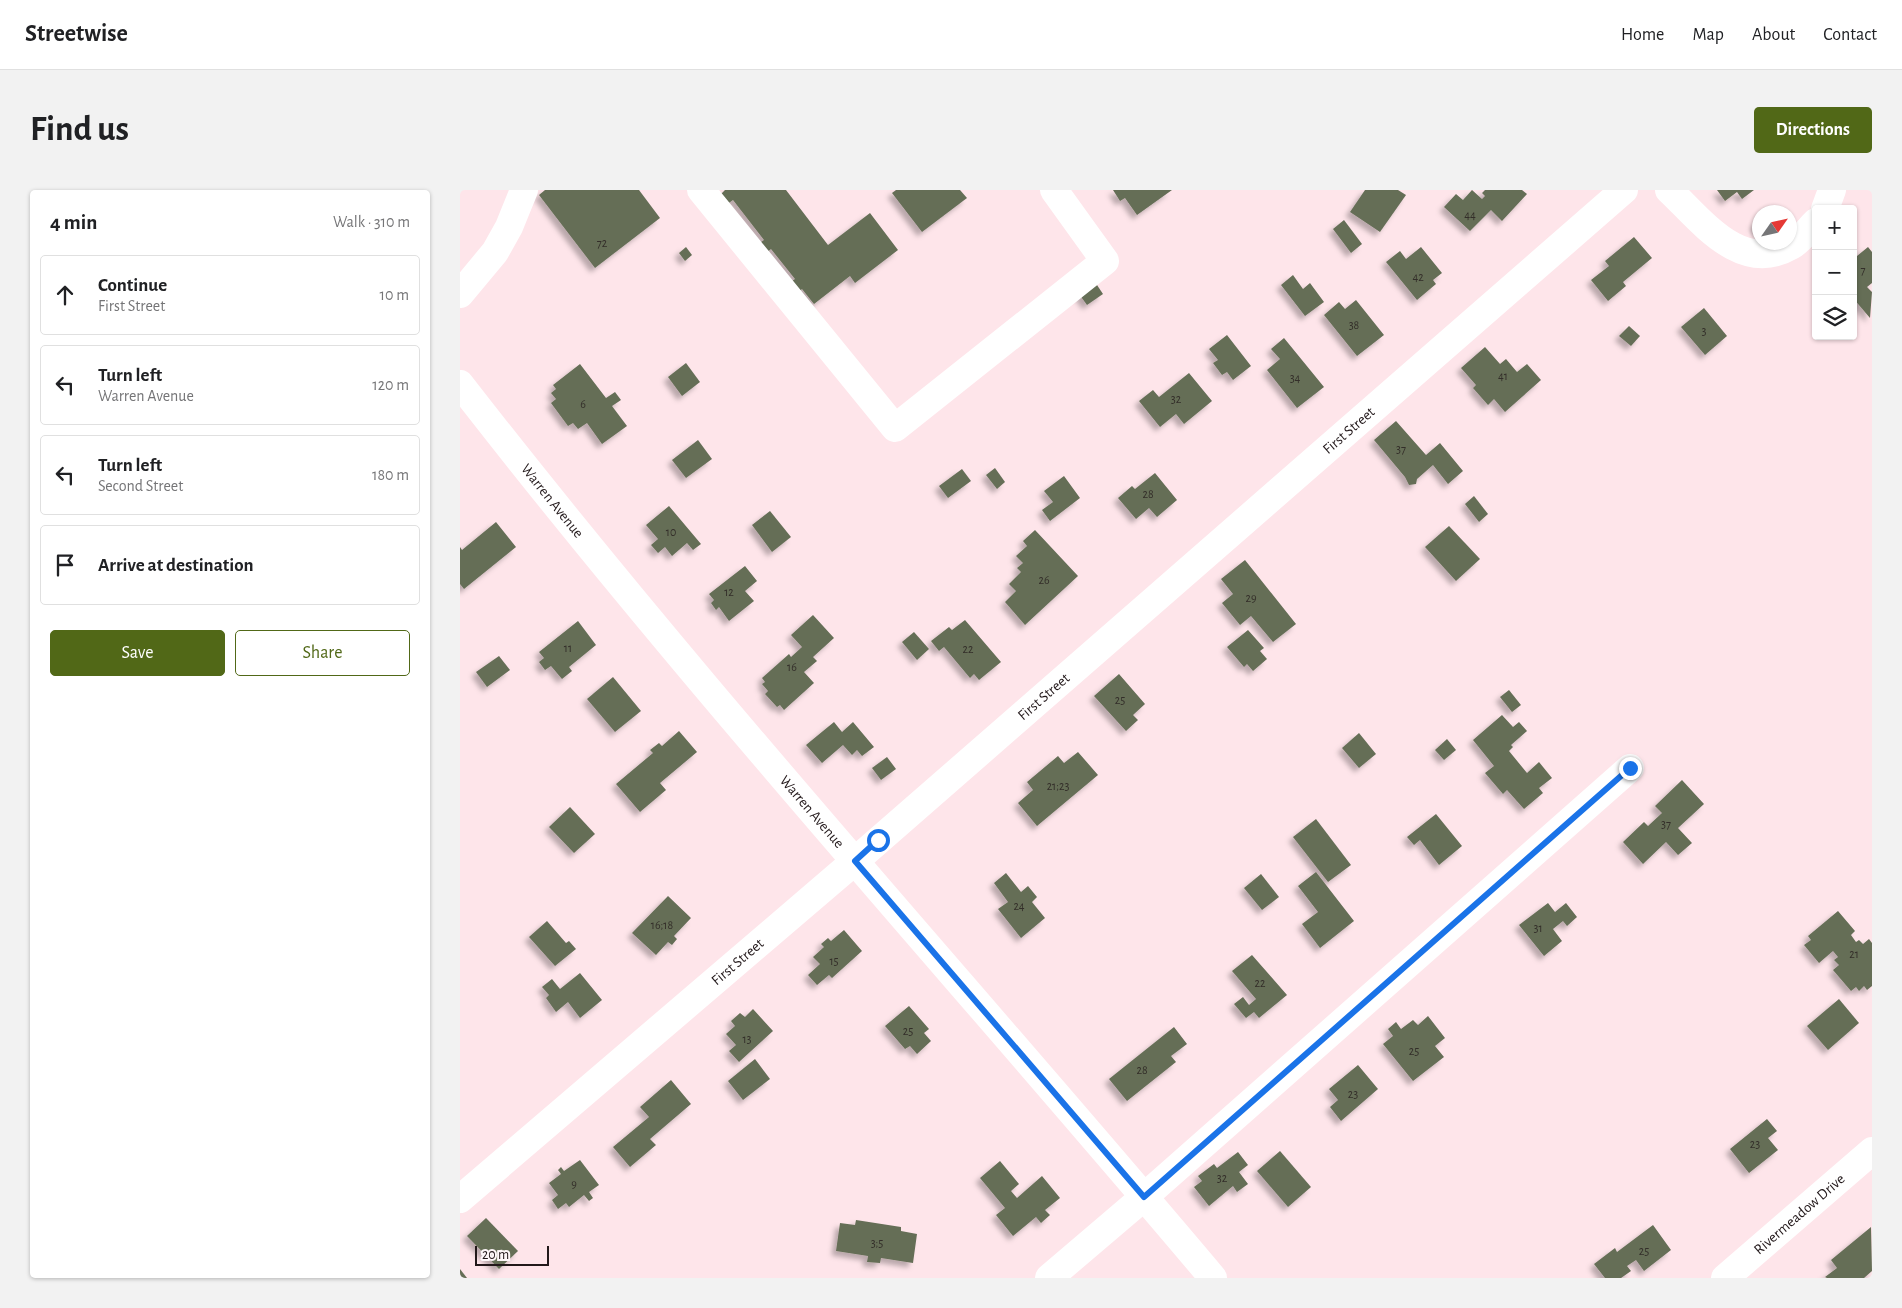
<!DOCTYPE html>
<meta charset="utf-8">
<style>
:root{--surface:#fff;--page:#f2f2f2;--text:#202124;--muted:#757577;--line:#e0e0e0;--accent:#516817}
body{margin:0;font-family:"Alegreya Sans",sans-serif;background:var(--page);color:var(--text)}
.controls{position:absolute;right:15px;top:15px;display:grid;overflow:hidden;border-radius:5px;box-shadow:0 1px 4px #0004}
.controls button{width:45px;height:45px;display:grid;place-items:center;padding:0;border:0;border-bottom:1px solid var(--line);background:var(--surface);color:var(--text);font:25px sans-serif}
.compass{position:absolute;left:1292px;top:15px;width:45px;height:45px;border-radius:50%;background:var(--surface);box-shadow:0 1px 4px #0004;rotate:56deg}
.scale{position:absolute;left:15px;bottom:12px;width:74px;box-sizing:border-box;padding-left:5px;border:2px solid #22181a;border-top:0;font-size:14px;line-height:18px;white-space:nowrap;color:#22181a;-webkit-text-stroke:4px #fef7f9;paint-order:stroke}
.stop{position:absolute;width:15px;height:15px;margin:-11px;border:4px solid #1a73e8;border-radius:50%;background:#fff}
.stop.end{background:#1a73e8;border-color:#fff;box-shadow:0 1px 5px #0008}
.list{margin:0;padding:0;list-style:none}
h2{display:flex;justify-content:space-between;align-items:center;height:65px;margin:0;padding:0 20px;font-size:21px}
h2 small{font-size:16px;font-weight:400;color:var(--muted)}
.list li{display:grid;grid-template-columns:32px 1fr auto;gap:15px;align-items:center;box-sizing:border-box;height:80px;margin:0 10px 10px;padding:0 10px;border:1px solid var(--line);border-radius:5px}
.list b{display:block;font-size:19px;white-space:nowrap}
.list p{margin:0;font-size:16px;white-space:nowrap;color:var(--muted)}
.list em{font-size:16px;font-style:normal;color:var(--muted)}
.actions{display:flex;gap:10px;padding:15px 20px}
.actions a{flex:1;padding:11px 0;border:1px solid var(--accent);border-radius:5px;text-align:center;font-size:18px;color:var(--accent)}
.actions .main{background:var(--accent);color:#fff}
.icon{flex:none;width:28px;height:28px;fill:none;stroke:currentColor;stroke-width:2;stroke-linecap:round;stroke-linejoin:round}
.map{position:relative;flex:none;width:1412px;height:1088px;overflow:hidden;border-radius:5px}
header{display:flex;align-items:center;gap:30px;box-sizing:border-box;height:70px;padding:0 25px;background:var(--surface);border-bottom:1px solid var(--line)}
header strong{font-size:24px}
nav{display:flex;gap:28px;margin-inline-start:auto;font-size:18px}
.intro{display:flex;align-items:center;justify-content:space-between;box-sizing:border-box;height:120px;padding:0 30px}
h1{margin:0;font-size:35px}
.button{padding:12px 22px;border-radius:5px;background:var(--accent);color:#fff;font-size:18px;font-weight:700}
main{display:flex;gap:30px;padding:0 30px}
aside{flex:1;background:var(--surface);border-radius:5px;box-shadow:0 1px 4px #0004}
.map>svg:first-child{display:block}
.building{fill:#656e57;filter:url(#shadow)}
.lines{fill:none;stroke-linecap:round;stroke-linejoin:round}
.minor{stroke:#fff;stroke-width:28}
.route{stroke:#1a73e8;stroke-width:6}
.labels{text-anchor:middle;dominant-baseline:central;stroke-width:4;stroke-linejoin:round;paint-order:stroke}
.number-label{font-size:12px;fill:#332e29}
.street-label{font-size:15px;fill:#22181a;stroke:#fef7f9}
</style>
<header>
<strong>Streetwise</strong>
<nav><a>Home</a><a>Map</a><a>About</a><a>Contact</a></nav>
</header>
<div class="intro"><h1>Find us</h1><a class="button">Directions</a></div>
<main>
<aside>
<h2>4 min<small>Walk · 310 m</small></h2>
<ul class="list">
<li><svg class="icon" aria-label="ahead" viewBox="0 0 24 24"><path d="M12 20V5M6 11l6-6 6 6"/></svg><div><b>Continue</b><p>First Street</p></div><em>10 m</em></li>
<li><svg class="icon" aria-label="left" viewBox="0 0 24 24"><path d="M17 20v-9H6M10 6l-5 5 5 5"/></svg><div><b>Turn left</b><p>Warren Avenue</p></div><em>120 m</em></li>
<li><svg class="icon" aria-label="left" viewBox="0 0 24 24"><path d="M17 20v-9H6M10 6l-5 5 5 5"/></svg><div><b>Turn left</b><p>Second Street</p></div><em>180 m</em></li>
<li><svg class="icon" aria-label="arrive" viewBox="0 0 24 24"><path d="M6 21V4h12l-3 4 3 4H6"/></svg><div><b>Arrive at destination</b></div></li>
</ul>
<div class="actions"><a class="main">Save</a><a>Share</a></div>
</aside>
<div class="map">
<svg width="1412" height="1088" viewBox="0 0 1412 1088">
<defs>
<filter id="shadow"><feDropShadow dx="-4.5" dy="4.5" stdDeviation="2.5" flood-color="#0004"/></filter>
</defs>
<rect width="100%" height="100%" fill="#fee5ea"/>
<g class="building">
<polygon points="85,0 179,0 200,28 135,78 79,5"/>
<polygon points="265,0 326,0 368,55 410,23 438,60 395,93 390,86 354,114 342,99 337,103 329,93 335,89 311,59 306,63 298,54 304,50 273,10 266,15 259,6"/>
<polygon points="436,0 500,0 507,8 462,42 432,3"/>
<polygon points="653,0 712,0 677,25 665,8 660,11"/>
<polygon points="905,0 938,0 946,5 920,42 890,22"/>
<polygon points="1012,0 1022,9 1025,6 1022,3 1025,0 1062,0 1067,4 1042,31 1031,20 1010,41 984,17 996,4 1003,10"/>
<polygon points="1257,0 1294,0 1282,9 1277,2 1265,11"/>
<polygon points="884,30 902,54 891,63 873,39"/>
<polygon points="1300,31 1300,43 1294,34"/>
<polygon points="1174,47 1192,68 1163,92 1166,96 1148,111 1131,90 1149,76 1145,71"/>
<polygon points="226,57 232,65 225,71 219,63"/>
<polygon points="961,57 982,83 973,90 976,94 957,110 926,72 940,61 946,69"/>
<polygon points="1408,57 1412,62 1412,93 1407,97 1412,102 1410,128 1393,108 1393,64 1397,66"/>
<polygon points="833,85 843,99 850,93 864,112 845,126 821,95"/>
<polygon points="635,92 643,104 627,115 619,104"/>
<polygon points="896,110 924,145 897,166 864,125 879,112 885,119"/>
<polygon points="1244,118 1267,146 1245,165 1221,137"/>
<polygon points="1169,136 1180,146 1171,156 1159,146"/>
<polygon points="767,145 791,176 773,190 767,182 762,185 753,173 758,170 749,159"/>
<polygon points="824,148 864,197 837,218 807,180 820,169 811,159"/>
<polygon points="1025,157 1040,174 1046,169 1057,182 1067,174 1081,190 1045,222 1034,209 1028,215 1013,198 1016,195 1001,178"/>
<polygon points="226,173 240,192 222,206 208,187"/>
<polygon points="120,174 146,208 155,202 161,210 152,216 167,236 142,254 127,233 118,239 113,233 108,236 91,213 96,209 91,203 96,199 93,195"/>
<polygon points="729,183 752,211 724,234 716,224 700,237 679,211 693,200 699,207"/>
<polygon points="936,231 966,265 980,253 1003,281 988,294 973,275 957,289 956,294 949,295 945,287 914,250"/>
<polygon points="238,250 252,269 226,288 212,270"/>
<polygon points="535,278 545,292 537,299 526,285"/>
<polygon points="502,279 511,291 488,308 479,296"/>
<polygon points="695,283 717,310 697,327 689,318 676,329 658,308 672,296 675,299"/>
<polygon points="604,286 620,308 590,331 582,320 593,312 584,301"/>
<polygon points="1014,306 1028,324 1019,332 1005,314"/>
<polygon points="209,316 241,354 233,360 227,353 212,366 205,357 198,363 191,355 198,349 186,335"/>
<polygon points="310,321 331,347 312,362 292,335"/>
<polygon points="36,332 56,357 4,399 0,394 0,357 2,360"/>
<polygon points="989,336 1020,369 996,391 965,357"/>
<polygon points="575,340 618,386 565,435 545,412 556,401 549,394 561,382 557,378 563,373 556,366 567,356 563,351"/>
<polygon points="785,370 836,434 813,452 791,426 780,435 762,413 773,404 761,389"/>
<polygon points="285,376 297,391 285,401 294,411 269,431 259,417 256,420 251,413 254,410 249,404"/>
<polygon points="353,425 374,448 353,467 357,471 344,482 354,493 324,520 320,515 317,517 305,504 308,501 302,494 305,492 302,488 329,464 331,467 342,457 331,445"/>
<polygon points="505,430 541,472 519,490 514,484 510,488 484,457 479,461 471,451 489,437 492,440"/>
<polygon points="118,431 136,455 109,477 112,481 102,489 91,476 85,480 79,472 84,468 79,462"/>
<polygon points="788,440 804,458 800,461 807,469 793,481 787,474 784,477 767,457"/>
<polygon points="454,442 469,459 457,470 442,452"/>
<polygon points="39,466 50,480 27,497 16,482"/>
<polygon points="659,484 685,514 673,525 678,530 666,541 634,506"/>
<polygon points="153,487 181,521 155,542 127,509"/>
<polygon points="1049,500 1061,515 1052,522 1040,507"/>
<polygon points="1042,525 1053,537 1059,532 1067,541 1051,555 1053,557 1049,561 1067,583 1079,572 1092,588 1079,598 1083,603 1064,619 1047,600 1043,604 1025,583 1034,576 1013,550"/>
<polygon points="374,532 382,542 393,532 414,557 402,566 397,560 392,565 383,555 362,573 346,555"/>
<polygon points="219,541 237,562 200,593 206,600 180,622 156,594 193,563 190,560 199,553 202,556"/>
<polygon points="899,543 916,564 899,578 882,558"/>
<polygon points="987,549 996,560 984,570 975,560"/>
<polygon points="618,562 638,585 577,636 558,613 573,600 567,592 598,566 604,573"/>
<polygon points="427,567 436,579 421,590 412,578"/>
<polygon points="1222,590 1244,614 1218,638 1232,653 1218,665 1206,652 1183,674 1163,652 1184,632 1188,636 1202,623 1195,616"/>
<polygon points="110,617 135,644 114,663 89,637"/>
<polygon points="976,624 1002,656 979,675 960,650 954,655 947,647"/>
<polygon points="856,629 891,675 868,692 833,647"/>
<polygon points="856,682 894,731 860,758 842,734 858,722 838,696"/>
<polygon points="546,683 561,702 568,696 577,707 572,712 585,728 561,748 538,719 548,712 534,693"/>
<polygon points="801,684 819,707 802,720 784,698"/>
<polygon points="208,706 231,728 214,746 217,749 212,755 208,752 196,765 172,743"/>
<polygon points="1088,713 1095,722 1106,713 1117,727 1107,736 1103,731 1093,739 1102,751 1084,766 1059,735"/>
<polygon points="1378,721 1395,741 1391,745 1396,752 1399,750 1403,754 1409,749 1412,753 1412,796 1407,800 1404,796 1399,801 1396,797 1391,801 1373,780 1379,775 1374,770 1378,767 1373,761 1359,773 1344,755 1351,750 1348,746"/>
<polygon points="87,731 106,753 109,751 116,759 95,776 69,747"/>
<polygon points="384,740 402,761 372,788 369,785 357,795 348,785 360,774 353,767 364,757 361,754 368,748 371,751"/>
<polygon points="792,765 827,805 799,828 794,822 786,828 774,814 783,807 789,815 796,809 772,781"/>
<polygon points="120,783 142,810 120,828 108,812 96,822 86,808 89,805 82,797 92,789 100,799"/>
<polygon points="1379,809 1399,833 1368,860 1347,836"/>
<polygon points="449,816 469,839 464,843 471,851 457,864 450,856 445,859 425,836"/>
<polygon points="293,819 313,841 279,872 269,861 276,855 266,844 275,836 271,831 280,823 285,827"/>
<polygon points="968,826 985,848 975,856 984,867 953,891 923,854 933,846 928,839 936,832 941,839 953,830 958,835"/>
<polygon points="714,837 727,854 711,866 716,872 667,911 649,889"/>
<polygon points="295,869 310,889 283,910 268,891"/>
<polygon points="898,875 918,899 881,931 870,917 878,910 869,899"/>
<polygon points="211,890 231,914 190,949 196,955 170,977 153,957 189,927 180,917"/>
<polygon points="1307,929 1317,941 1308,948 1318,960 1289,983 1270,959"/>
<polygon points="820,961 851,997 828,1017 797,981"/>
<polygon points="778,962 788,975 779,982 788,994 777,1002 773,996 749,1016 734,997 742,991 738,986 754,974 757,978"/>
<polygon points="120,970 139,995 129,1002 133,1008 129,1011 124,1005 109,1017 106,1013 98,1019 92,1010 98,1005 89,993 101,984 98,980 101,977 104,981"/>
<polygon points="540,971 559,994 551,1001 557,1008 582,986 600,1008 585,1020 590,1025 581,1033 576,1027 553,1046 536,1025 545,1018 520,988"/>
<polygon points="26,1028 58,1061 39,1079 7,1046"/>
<polygon points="396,1030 441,1037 441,1041 457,1044 453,1073 421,1068 420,1073 407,1072 408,1066 376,1061 380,1033 395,1035"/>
<polygon points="1193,1035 1211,1060 1184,1081 1176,1070 1167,1076 1171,1081 1161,1088 1145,1088 1134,1074 1155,1058 1157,1062"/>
<polygon points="1411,1037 1412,1081 1404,1088 1367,1088 1365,1087 1377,1078 1371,1070"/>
<polygon points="0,1079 7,1088 0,1088"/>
</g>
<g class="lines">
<g class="minor">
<polyline points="241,0 435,238 645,71 594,0"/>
<path d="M1209,0C1241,30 1281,85 1331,56C1340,51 1348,40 1356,32"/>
<polyline points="1365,19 1372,0"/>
<polyline points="0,104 35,62 49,37 64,0"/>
<path id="s1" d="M0,194C239,502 502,790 753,1088"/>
<path id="s2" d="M0,1009L395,671L1164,0"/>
<polyline points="589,1088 684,1007 1170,578"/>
<path id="s3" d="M1265,1088L1412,961"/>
</g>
</g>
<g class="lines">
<polyline class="route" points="418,650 395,671 684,1007 1170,578"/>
</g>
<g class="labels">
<g class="number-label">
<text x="1010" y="25">44</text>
<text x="142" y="53">72</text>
<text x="1403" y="80">7</text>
<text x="958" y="87">42</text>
<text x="894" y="135">38</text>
<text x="1244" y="141">3</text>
<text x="1043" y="186">41</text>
<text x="835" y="188">34</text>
<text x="716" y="209">32</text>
<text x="123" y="214">6</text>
<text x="941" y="259">37</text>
<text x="688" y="304">28</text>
<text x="211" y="342">10</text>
<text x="584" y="390">26</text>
<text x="269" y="402">12</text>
<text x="791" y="408">29</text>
<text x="108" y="458">11</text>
<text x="508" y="459">22</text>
<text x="332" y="477">16</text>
<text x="660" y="510">25</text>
<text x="598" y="596">21;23</text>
<text x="1206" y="634">37</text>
<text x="559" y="716">24</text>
<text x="202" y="735">16;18</text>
<text x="1078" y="738">31</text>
<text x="1394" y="764">21</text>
<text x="374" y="771">15</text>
<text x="800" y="793">22</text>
<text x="448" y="841">25</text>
<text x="287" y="849">13</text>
<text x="954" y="861">25</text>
<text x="682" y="880">28</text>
<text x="893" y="904">23</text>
<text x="1295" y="954">23</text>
<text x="762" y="988">32</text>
<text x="114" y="994">9</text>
<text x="417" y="1053">3;5</text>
<text x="1184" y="1061">25</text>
</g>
<g class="street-label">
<text stroke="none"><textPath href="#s2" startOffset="1175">First Street</textPath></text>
<text stroke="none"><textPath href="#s1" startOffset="149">Warren Avenue</textPath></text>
<text stroke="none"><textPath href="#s2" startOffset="770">First Street</textPath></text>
<text stroke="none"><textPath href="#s1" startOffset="554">Warren Avenue</textPath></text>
<text stroke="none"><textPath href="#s2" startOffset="365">First Street</textPath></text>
<text stroke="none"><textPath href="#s3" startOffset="98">Rivermeadow Drive</textPath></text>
</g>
</g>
</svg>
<div class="controls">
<button>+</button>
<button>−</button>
<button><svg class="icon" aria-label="layers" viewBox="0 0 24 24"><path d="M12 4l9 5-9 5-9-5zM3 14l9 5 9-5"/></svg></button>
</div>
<svg class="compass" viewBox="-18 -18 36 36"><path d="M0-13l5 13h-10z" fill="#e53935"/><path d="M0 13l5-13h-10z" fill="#757577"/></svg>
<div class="scale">20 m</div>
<div class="stop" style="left:418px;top:650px"></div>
<div class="stop end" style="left:1170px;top:578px"></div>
</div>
</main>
